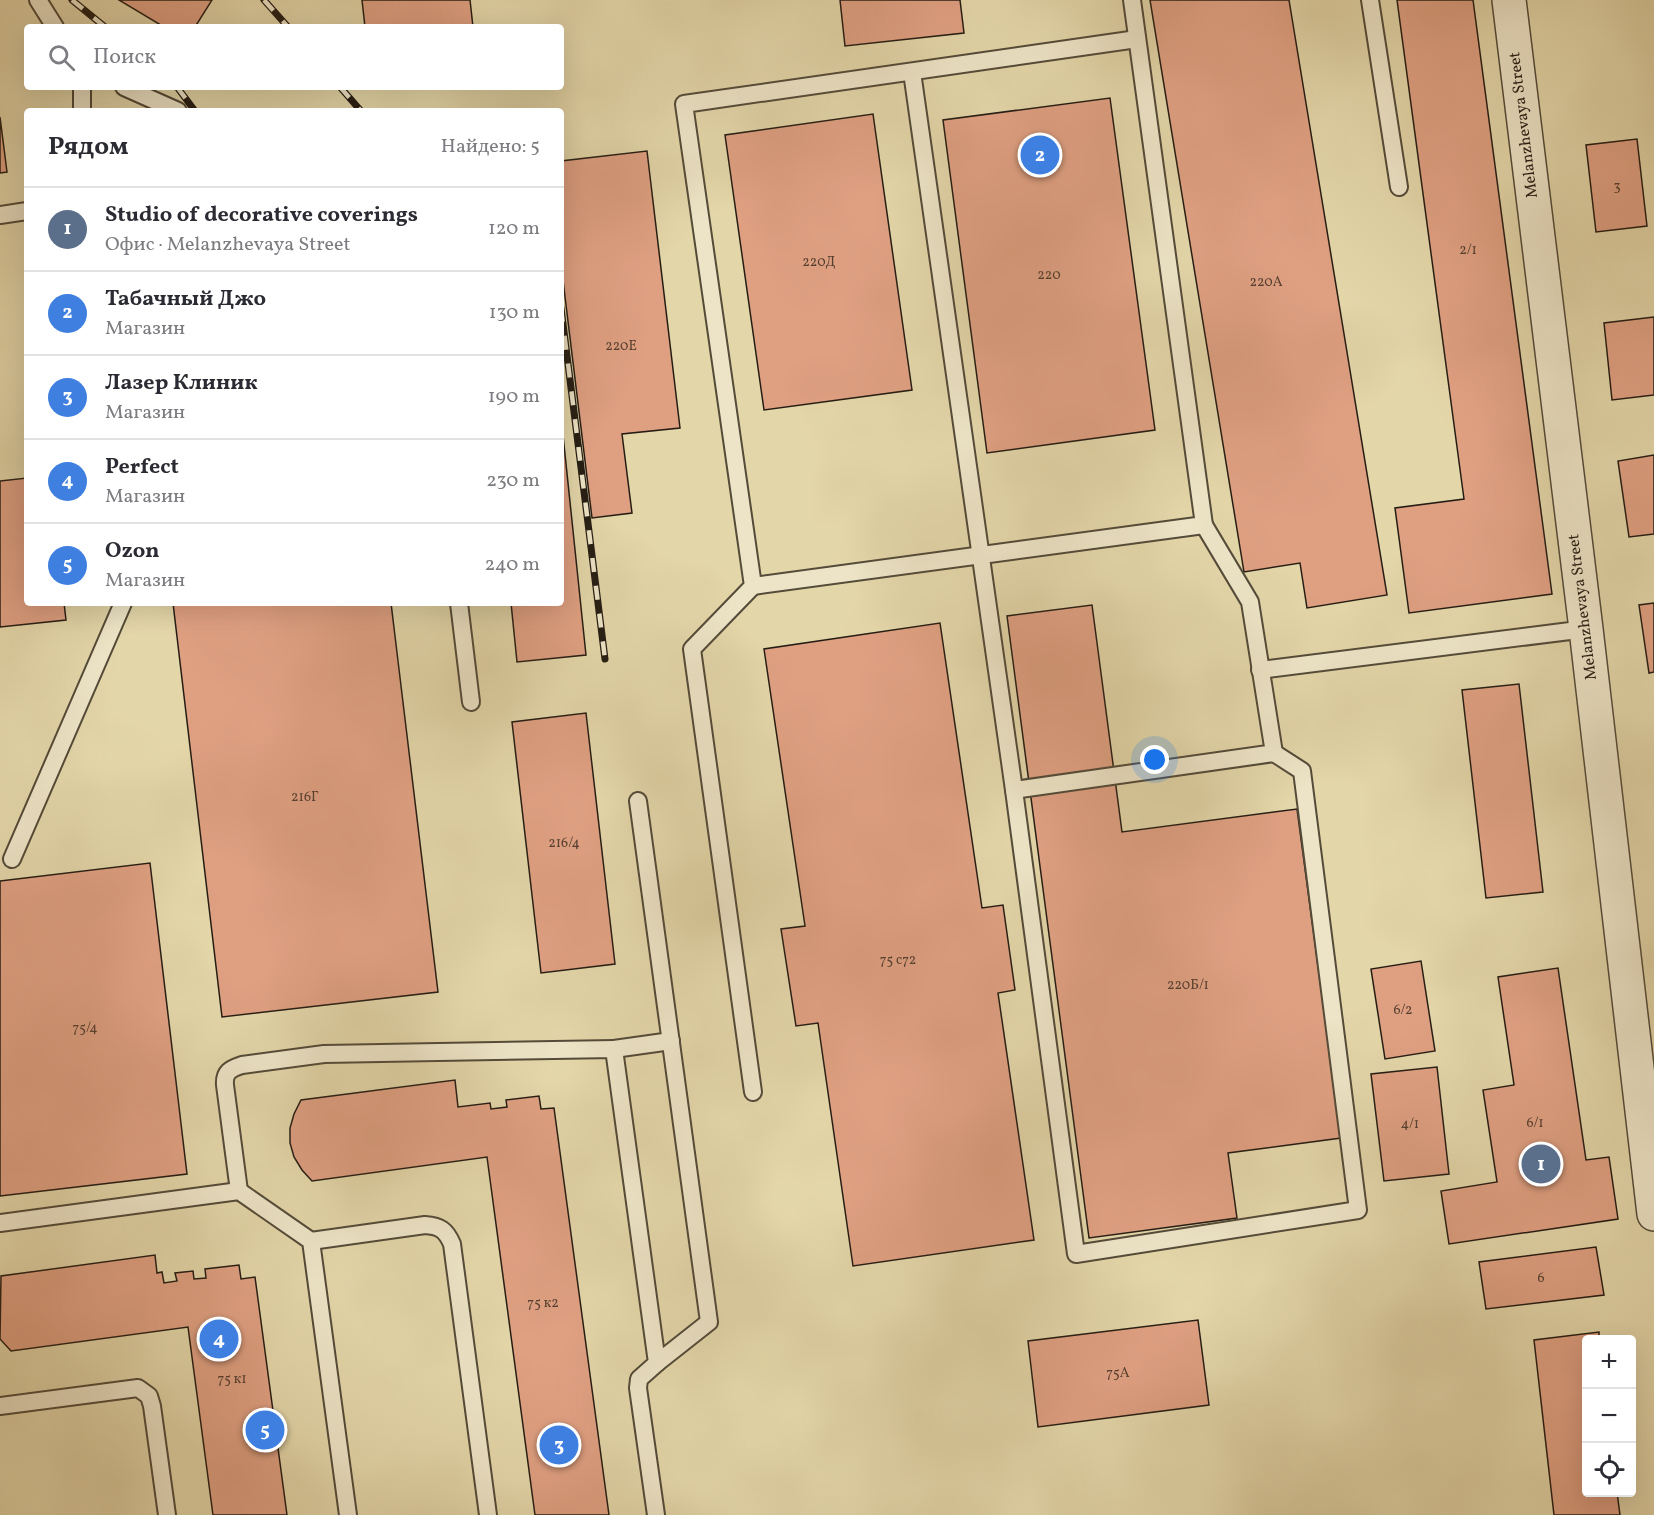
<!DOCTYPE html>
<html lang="ru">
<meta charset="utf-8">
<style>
:root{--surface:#fff;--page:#f2f2f3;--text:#2b2b33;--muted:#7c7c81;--line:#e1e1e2;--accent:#8f2418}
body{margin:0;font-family:Vollkorn,serif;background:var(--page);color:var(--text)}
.controls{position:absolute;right:18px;bottom:18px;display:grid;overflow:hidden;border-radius:6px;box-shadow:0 6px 24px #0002}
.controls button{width:54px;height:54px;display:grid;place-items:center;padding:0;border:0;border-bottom:2px solid var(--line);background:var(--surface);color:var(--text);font:30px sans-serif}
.you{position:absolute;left:1155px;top:760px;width:21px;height:21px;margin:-15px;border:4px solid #fff;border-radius:50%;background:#1a73e8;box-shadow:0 0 0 9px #1a73e833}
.badge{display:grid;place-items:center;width:39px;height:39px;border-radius:50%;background:var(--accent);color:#fff;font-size:20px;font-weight:700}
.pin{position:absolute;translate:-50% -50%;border:3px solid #fff;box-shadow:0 2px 6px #0006}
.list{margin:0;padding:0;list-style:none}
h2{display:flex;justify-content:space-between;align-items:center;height:78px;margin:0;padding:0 24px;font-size:26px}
h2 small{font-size:20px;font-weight:400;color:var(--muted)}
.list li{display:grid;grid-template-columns:39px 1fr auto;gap:18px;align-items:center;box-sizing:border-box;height:84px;padding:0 24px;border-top:2px solid var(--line)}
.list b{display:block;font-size:22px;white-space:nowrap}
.list p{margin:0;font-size:20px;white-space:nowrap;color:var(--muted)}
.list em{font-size:20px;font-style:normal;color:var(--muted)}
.icon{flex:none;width:33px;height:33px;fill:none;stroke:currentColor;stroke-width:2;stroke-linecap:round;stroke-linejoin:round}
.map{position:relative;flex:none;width:1654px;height:1515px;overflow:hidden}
.search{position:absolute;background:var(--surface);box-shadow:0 6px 24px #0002;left:24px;top:24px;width:540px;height:66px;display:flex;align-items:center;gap:15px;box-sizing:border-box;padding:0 21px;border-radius:6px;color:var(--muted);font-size:22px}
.panel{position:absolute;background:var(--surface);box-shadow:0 6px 24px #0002;left:24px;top:108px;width:540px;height:498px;border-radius:6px}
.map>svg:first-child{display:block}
.building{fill:#dfa082;stroke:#251d14;stroke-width:1.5}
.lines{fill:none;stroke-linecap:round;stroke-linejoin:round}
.service-casing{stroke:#544b39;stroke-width:20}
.minor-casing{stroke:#544b39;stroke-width:36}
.service{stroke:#ede4c7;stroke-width:16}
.minor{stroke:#ede4c7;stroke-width:33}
.rail-casing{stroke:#251d14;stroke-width:7}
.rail{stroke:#ede4c7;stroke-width:4.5;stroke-dasharray:14;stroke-linecap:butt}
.labels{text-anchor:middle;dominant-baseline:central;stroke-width:4.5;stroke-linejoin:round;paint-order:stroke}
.number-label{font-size:14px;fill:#543e30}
.street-label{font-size:16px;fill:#251d14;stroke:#ede4c7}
</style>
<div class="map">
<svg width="1654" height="1515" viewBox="0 0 1654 1515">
<rect width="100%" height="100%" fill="#e3d6a9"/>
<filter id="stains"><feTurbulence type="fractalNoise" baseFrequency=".00333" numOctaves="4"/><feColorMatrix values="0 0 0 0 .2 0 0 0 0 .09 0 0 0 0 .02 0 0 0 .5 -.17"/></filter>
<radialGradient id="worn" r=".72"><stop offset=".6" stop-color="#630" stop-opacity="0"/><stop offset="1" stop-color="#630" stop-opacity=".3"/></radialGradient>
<g class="building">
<polygon points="119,0 212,0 195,27 164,27"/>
<polygon points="362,0 470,0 473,27 365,27"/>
<polygon points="840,0 960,0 964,33 845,46"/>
<polygon points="1150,0 1289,0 1387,595 1307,608 1300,563 1244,572"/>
<polygon points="1397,0 1473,0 1552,594 1409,613 1395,508 1464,499"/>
<polygon points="1110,98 1155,430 987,453 943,120"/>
<polygon points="873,114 912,390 764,410 725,135"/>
<polygon points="0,117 7,172 0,173"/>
<polygon points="1637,139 1647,226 1596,232 1586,145"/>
<polygon points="647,151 680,428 622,434 632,513 592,518 561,264 561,161"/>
<polygon points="1654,317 1654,395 1612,400 1604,323"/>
<polygon points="561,416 586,655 517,662 511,603 561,603"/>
<polygon points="1654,455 1654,534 1629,537 1618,461"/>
<polygon points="27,478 27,603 64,603 66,620 0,627 0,481"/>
<polygon points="173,603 391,603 438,992 222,1017"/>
<polygon points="1654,603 1654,672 1649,673 1639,605"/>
<polygon points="1092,605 1122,832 1297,809 1341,1138 1228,1153 1237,1218 1089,1238 1007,616"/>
<polygon points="940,623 982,908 1003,905 1015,990 998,993 1034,1240 853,1266 818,1023 796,1026 781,929 805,926 764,649"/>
<polygon points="1519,684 1543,892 1486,898 1462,690"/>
<polygon points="586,713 615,964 541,973 512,722"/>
<polygon points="150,863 187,1174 0,1196 0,881"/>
<polygon points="1421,961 1435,1051 1385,1059 1371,969"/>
<polygon points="1558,968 1586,1160 1609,1157 1618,1219 1449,1244 1441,1191 1497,1182 1483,1090 1514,1085 1498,977"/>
<polygon points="1437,1067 1449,1174 1384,1181 1371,1074"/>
<polygon points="455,1080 458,1107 490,1103 491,1109 507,1107 506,1100 539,1096 541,1109 554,1108 609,1515 535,1515 487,1157 312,1181 302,1170 294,1157 290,1143 290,1128 294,1114 301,1100"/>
<polygon points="1596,1247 1604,1295 1486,1309 1479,1262"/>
<polygon points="155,1255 157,1273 162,1272 164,1283 177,1281 175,1273 193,1271 194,1279 206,1278 205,1269 239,1265 241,1279 255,1277 287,1515 213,1515 188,1327 11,1351 0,1339 1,1276"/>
<polygon points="1198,1320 1209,1405 1038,1427 1028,1341"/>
<polygon points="1599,1332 1599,1340 1586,1340 1586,1492 1617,1492 1620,1515 1554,1515 1534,1340"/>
</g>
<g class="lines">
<defs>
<g id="service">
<polyline points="38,0 55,27"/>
<polyline points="1370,0 1399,187"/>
<polyline points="912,72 1014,790 1076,1254 1358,1210 1302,771 1274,753"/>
<polyline points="82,87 82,111"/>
<polyline points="124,87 178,111"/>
<polyline points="0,215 27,211"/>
<polyline points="753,586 1204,525 1132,0"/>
<polyline points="459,603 471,702"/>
<polyline points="1260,670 1586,629"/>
<polyline points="1014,790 1274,753 1250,602 1204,525"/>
<polyline points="638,801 709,1322 657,1363"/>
<polyline points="12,859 123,603"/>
<polyline points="614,1049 671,1041"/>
<polyline points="753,1092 692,649 753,586 684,104 1137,39"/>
<path d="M239,1191L225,1085C224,1072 230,1069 242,1065L324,1054L614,1049L657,1363L639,1379L638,1388L656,1515"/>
<polyline points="0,1223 239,1191 311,1241 348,1515"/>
<path d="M311,1241L425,1225C440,1226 446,1230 452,1244L488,1515"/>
<polyline points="0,1406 138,1388 149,1396 152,1406 167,1515"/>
</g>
<polyline id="minor" points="1509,0 1586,629 1654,1214"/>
</defs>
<use href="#service" class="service-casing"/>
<use href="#minor" class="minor-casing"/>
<use href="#service" class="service"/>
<use href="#minor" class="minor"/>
<defs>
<g id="rail">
<polyline points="72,0 105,27"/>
<polyline points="264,0 288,27"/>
<polyline points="177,87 195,111"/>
<polyline points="340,87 361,111"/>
<polyline points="561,308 605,659"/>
</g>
</defs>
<use href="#rail" class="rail-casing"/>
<use href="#rail" class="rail"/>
</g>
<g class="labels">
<g class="number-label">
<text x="1617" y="186">3</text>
<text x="1468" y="250">2/1</text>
<text x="819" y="262">220Д</text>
<text x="1049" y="275">220</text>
<text x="1266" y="282">220А</text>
<text x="621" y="346">220Е</text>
<text x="305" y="797">216Г</text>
<text x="564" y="843">216/4</text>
<text x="898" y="960">75 с72</text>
<text x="1188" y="985">220Б/1</text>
<text x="1403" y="1010">6/2</text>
<text x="85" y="1028">75/4</text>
<text x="1535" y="1123">6/1</text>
<text x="1410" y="1124">4/1</text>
<text x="1541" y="1278">6</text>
<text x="543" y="1303">75 к2</text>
<text x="1118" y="1373">75А</text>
<text x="232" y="1379">75 к1</text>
</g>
<g class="street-label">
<text transform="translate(1524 125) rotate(-97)">Melanzhevaya Street</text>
<text transform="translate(1583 607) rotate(-97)">Melanzhevaya Street</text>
</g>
</g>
<rect width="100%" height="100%" filter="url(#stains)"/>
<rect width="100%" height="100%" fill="url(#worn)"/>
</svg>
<div class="controls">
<button>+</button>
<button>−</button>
<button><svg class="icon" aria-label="locate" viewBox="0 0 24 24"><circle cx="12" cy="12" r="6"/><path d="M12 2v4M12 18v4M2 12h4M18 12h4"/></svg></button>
</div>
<div class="you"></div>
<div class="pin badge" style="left:1541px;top:1164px;background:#5c6f8a">1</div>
<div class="pin badge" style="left:1040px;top:155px;background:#3f7fe0">2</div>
<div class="pin badge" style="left:559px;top:1445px;background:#3f7fe0">3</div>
<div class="pin badge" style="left:219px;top:1339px;background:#3f7fe0">4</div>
<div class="pin badge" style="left:265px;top:1430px;background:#3f7fe0">5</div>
<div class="search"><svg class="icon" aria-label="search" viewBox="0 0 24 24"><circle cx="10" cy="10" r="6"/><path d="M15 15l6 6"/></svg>Поиск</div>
<section class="panel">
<h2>Рядом<small>Найдено: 5</small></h2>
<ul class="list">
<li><span class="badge" style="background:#5c6f8a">1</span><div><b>Studio of decorative coverings</b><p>Офис · Melanzhevaya Street</p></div><em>120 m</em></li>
<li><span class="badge" style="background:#3f7fe0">2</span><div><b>Табачный Джо</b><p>Магазин</p></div><em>130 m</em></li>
<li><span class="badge" style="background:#3f7fe0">3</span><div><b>Лазер Клиник</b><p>Магазин</p></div><em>190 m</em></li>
<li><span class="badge" style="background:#3f7fe0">4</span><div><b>Perfect</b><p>Магазин</p></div><em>230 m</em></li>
<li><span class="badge" style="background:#3f7fe0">5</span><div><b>Ozon</b><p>Магазин</p></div><em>240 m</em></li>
</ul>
</section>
</div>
